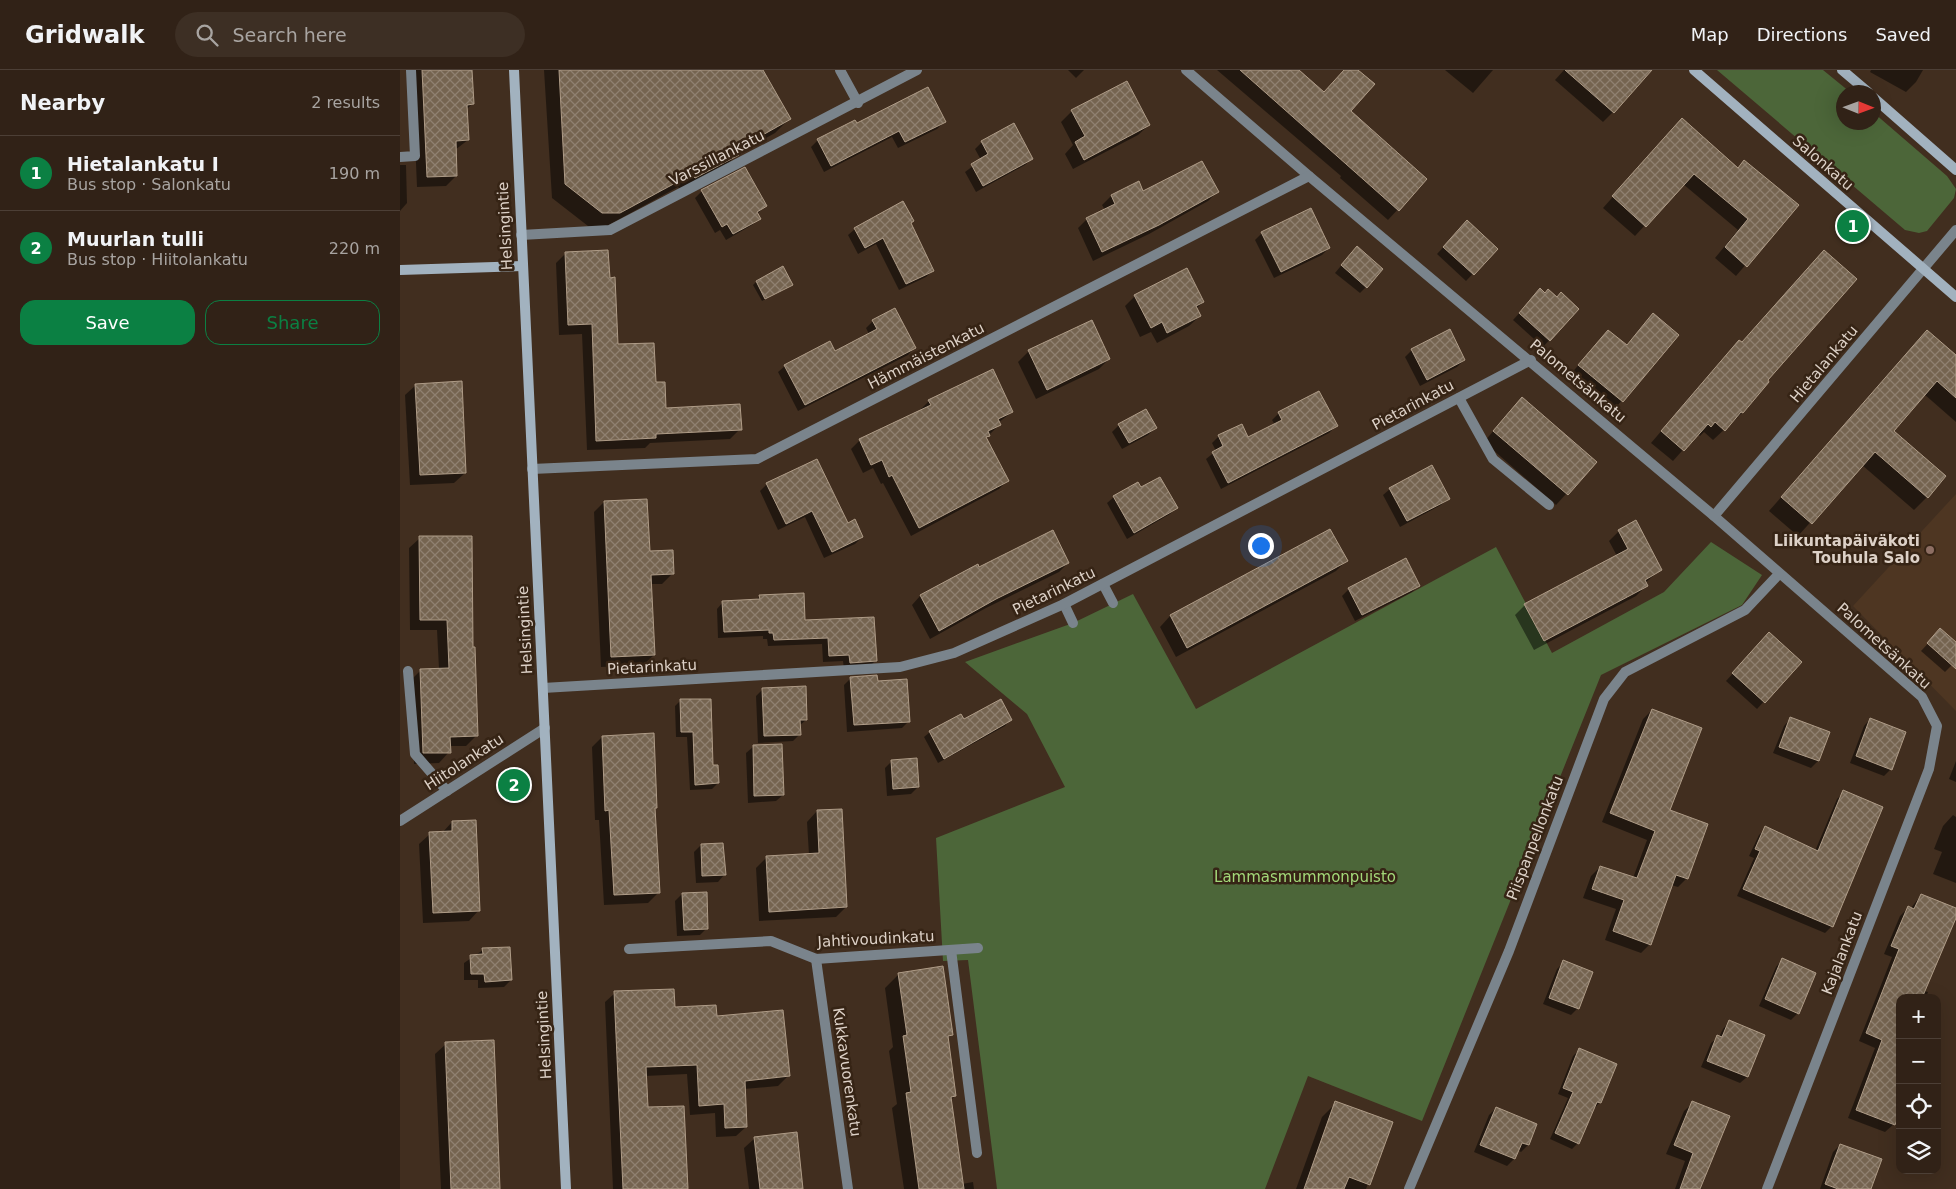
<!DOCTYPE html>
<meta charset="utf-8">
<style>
:root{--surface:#312217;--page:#3d2f24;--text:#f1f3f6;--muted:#a8a4a1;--line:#4c3f36;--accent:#0b8043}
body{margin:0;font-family:"DejaVu Sans",sans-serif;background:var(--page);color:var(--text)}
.controls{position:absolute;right:15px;bottom:15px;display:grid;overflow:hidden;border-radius:10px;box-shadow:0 5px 20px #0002}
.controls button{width:45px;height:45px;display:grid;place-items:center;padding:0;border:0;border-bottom:1px solid var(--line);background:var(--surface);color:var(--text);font:25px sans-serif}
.compass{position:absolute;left:1436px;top:15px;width:45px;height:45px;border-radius:50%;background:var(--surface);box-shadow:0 5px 20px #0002;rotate:91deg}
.you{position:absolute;left:860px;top:475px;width:18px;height:18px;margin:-12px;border:4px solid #fff;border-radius:50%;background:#1a73e8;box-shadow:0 0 0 8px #1a73e833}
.badge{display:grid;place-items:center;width:32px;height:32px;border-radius:50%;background:var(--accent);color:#fff;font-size:16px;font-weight:700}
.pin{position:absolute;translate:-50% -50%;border:2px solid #fff;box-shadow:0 1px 5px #0006}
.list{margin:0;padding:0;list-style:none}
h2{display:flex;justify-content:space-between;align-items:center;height:65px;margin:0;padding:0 20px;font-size:21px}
h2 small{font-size:16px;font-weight:400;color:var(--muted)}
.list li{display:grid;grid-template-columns:32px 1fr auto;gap:15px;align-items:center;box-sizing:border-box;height:75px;padding:0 20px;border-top:1px solid var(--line)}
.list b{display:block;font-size:19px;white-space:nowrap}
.list p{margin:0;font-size:16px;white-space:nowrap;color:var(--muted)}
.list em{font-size:16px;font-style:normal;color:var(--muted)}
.actions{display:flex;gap:10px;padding:15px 20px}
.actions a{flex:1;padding:11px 0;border:1px solid var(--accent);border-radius:15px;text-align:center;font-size:18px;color:var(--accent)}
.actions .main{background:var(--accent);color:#fff}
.icon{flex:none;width:28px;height:28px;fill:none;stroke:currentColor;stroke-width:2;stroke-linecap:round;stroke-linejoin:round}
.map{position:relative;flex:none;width:1556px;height:1119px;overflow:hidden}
header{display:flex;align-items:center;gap:30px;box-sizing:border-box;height:70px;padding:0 25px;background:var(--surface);border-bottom:1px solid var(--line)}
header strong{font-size:24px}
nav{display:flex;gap:28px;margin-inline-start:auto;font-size:18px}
.search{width:350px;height:45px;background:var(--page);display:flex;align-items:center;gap:12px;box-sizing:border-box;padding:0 18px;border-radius:28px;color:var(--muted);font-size:19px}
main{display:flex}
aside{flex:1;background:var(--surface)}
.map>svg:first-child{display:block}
.built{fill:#4e3622}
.park{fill:#4c6639}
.shadow{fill:#0007}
.building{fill:url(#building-cross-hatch);stroke:#af9c87}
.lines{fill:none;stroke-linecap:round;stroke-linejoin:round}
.lane{stroke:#7a848c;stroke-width:10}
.street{stroke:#7a848c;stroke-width:10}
.secondary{stroke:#a2b2bf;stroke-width:10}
.education-dot{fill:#8d6e63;stroke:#362415;stroke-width:2}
.labels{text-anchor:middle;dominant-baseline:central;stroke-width:5;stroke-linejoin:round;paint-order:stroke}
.street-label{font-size:15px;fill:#ddd1c7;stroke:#362415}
.poi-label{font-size:15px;font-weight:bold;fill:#ddd1c7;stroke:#362415;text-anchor:end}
.park-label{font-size:15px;fill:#a3d979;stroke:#362415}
</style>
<header>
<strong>Gridwalk</strong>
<div class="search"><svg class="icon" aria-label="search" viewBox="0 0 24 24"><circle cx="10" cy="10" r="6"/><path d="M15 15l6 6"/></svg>Search here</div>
<nav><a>Map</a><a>Directions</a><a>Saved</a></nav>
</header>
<main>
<aside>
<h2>Nearby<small>2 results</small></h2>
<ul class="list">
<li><span class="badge">1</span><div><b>Hietalankatu I</b><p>Bus stop · Salonkatu</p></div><em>190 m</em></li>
<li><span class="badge">2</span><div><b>Muurlan tulli</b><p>Bus stop · Hiitolankatu</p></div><em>220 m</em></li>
</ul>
<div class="actions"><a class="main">Save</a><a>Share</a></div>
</aside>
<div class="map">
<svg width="1556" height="1119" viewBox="0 0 1556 1119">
<defs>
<pattern id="building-cross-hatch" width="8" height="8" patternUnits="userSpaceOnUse" patternTransform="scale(1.25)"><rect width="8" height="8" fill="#756450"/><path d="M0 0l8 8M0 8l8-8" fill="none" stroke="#8f8070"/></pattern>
</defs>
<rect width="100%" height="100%" fill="#412e1f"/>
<polygon class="built" points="1556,424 1556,641 1453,536"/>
<g class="park">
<polygon points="1317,0 1423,0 1450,22 1444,22 1444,52 1474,52 1474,43 1547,106 1556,119 1554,128 1527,161 1519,163 1505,160"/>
<polygon points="1311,472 1362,505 1342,535 1201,605 1022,1051 908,1006 865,1119 597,1119 568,890 543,891 536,768 665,717 627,644 565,592 673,553 733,524 796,639 1096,477 1152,583 1264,522"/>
</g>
<g class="shadow">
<polygon points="12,0 71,0 72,34 66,40 68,70 55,80 56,106 46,116 17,117"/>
<polygon points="144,0 362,0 389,49 375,63 337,84 323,99 281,121 278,117 205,157 188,156 152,128"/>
<polygon points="668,0 684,0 676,8"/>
<polygon points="817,0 897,0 924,23 945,0 956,0 950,42 1026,109 988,150 940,108 941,106"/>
<polygon points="1045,0 1093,0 1073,23"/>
<polygon points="1164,0 1235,0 1213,42 1203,52 1155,10"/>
<polygon points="1471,0 1523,0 1516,12 1506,22 1470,2"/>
<polygon points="726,12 749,55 738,65 673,99 665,84 673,75 661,52 672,41"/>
<polygon points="544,52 537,59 498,78 492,67 424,102 411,77 418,70 456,55"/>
<polygon points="1272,60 1397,135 1336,206 1315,188 1338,160 1283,114 1235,166 1203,138"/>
<polygon points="582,72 632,88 625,95 576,122 565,102 581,90 575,79"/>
<polygon points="0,95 6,95 7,133 0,141"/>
<polygon points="738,113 743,123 817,122 808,131 749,164 693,191 678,158 687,149 705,140 702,135 711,126"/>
<polygon points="302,121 365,136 357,144 359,148 352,155 326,170 320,160 315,163 295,128"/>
<polygon points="510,154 533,200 526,207 499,220 476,174 458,184 448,165 455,159"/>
<polygon points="1060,159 1096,179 1066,211 1037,184"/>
<polygon points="862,163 929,178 922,185 874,208 855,170"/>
<polygon points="1424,181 1366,310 1368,312 1342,343 1313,370 1304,362 1300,366 1297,364 1273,391 1251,373 1329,282 1341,273"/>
<polygon points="166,183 216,275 255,313 265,340 340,359 330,369 250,373 245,378 187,380 182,264 159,265 156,193"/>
<polygon points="950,185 966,217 960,223 935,203"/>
<polygon points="356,212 391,215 362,231 353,215"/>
<polygon points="1145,224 1177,239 1143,277 1113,250 1134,227"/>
<polygon points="735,226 803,232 796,239 800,246 789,256 757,273 751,262 740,267 725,236"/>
<polygon points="1253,245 1278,265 1212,342 1169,306 1208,261 1226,276"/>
<polygon points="473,251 514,278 508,285 398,341 378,302 385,296 435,282 469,264 466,258"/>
<polygon points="1514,275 1556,287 1556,352 1524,324 1492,361 1527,427 1514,440 1462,395 1398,466 1369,441"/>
<polygon points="1012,280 1064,290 1057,297 1020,316 1005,287"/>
<polygon points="629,281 709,289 699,299 636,329 618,292"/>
<polygon points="16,315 65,403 54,413 10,415 5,325"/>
<polygon points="529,331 612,342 598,353 599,355 586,368 607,411 599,419 511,466 483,413 481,414 473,398 463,403 451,379 460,370 522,341 521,339"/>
<polygon points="1112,339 1195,392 1156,435 1084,372"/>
<polygon points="879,343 936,356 929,363 821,419 806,389 816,381 812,373 819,366 847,368 875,355 872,350"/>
<polygon points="719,355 755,358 748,365 722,379 712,362"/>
<polygon points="416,391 447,455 462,467 455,474 424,488 405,447 378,460 360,421 367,414"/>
<polygon points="741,419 776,438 770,444 727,469 707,433 714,427"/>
<polygon points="990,419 1048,428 1041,435 1000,457 983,425"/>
<polygon points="204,432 248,482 273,503 262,514 250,514 254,585 243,595 201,597 194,442"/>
<polygon points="930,460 946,491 936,501 776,587 760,557 770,546"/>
<polygon points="1219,461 1260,500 1245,513 1246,516 1236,526 1134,580 1115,545 1125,535 1217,486 1209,471"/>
<polygon points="20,468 72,578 77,665 66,676 49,676 49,682 39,693 14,694 11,610 21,600 39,599 37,560 10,560 9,478"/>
<polygon points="668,493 659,502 586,538 530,569 512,535 520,526 578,498"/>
<polygon points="1019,515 1012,522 955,551 942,526 949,519"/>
<polygon points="360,526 404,552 475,591 469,597 444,599 443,591 423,592 422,574 368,576 367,569 363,569 363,566 318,568 317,539 323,532 355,531"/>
<polygon points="1534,567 1556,574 1556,591 1545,602 1521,581"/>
<polygon points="1363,570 1400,592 1357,639 1326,611"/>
<polygon points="451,608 476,613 509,651 502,658 447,662 444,615"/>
<polygon points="362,620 406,650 399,656 400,664 393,671 358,673 356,626"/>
<polygon points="281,630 318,713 312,719 290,720 287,667 276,667 275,636"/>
<polygon points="1252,640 1269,741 1287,808 1278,817 1271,815 1250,874 1241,883 1205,870 1216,839 1183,828 1191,806 1200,797 1233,808 1247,770 1202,752 1243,649"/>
<polygon points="1390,649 1418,691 1411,698 1373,683 1384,656"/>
<polygon points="1470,649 1491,699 1484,706 1450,693 1464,656"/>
<polygon points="610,650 605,656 538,693 524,667 530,662 563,651"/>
<polygon points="202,667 256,738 254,740 259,822 248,833 204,835 199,750 195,750 192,677"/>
<polygon points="353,677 383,725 376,731 348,733 346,683"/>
<polygon points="492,691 518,717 511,724 487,726 485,698"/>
<polygon points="1556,691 1556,712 1549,709"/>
<polygon points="1444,722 1432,856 1425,863 1337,826 1354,788 1349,786 1359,765 1366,758 1415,781 1437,729"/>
<polygon points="417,741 446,837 436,847 359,851 356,798 367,787 409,785 407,752"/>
<polygon points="1553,745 1556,747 1556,813 1533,804 1542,782 1534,779 1543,756"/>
<polygon points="52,752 79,840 69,851 23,853 19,774 30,764 42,763"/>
<polygon points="301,775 324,805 318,812 296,813 294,782"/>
<polygon points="282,824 307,858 300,865 277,866 275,831"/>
<polygon points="1521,825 1556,840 1556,843 1524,921 1528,922 1526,928 1500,928 1494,1054 1485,1062 1448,1048 1475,978 1459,971 1492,887 1484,884 1500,846 1508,838 1511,838"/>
<polygon points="83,880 111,910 104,917 78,918 78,910 64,910 64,893"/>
<polygon points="1382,890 1398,943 1391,950 1359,936 1376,897"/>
<polygon points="1164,892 1178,938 1171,945 1143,934 1157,899"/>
<polygon points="499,904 552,964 547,969 555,1026 551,1030 562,1114 573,1112 574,1119 504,1119 492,1038 497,1034 489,981 493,977 485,918"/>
<polygon points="215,923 315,948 388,1006 378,1016 344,1019 346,1057 336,1066 316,1067 315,1043 290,1045 287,1004 245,1006 246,1038 287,1119 213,1119 205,932"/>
<polygon points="1329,952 1363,965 1347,1007 1340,1013 1301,997 1311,973 1319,967 1323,959"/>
<polygon points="46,974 99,1119 41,1119 35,984"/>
<polygon points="1179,980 1200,1032 1194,1039 1178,1073 1172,1079 1150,1069 1168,1028 1158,1024 1173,986"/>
<polygon points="936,1033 991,1053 966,1119 896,1119 922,1047"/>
<polygon points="1293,1033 1299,1118 1303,1119 1275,1119 1285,1091 1266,1084 1284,1041"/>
<polygon points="1096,1038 1136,1055 1128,1075 1121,1082 1117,1080 1114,1089 1107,1096 1074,1082 1089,1045"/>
<polygon points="355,1068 401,1119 349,1119 344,1078"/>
<polygon points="1440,1075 1470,1119 1420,1119 1433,1082"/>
</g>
<g class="building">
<polygon points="22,0 72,0 74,34 67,35 69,70 56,71 57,106 27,107"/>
<polygon points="159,0 363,0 391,49 336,80 339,85 295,108 292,104 220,143 202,143 165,114"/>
<polygon points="840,0 899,0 924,22 944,0 958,0 975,14 951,41 1027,109 999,141"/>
<polygon points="1165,0 1252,0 1214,43"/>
<polygon points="727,11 750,55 684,90 675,72 685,66 671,40"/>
<polygon points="528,17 546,52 505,72 499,61 431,96 417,69 455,50 457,53"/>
<polygon points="1282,48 1338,98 1344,90 1399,135 1347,197 1325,177 1348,149 1294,104 1246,157 1212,126"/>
<polygon points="614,53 633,89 583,116 571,94 588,84 581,71"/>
<polygon points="802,91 819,122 759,155 702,182 686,148 715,134 711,125 739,111 743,121"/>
<polygon points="345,97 367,136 357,142 361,149 333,164 327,154 322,157 301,120"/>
<polygon points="503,131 514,151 511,153 534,201 506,214 483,168 465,178 454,158"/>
<polygon points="911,138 930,178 881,202 861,162"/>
<polygon points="1067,150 1098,179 1074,205 1043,177"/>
<polygon points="957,176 983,199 967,218 941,195"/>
<polygon points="208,180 210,208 215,207 218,274 254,273 256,312 265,312 266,338 340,334 342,360 256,364 256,368 196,371 192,254 168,255 165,182"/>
<polygon points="1424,180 1457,209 1368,310 1369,312 1343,343 1341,342 1325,361 1315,352 1311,357 1308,354 1284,381 1261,361 1339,270 1342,272"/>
<polygon points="383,196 393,215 365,229 356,211"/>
<polygon points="787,198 804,232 796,236 801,246 767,263 762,252 751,258 734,225"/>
<polygon points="1140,218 1145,223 1148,219 1157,227 1161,222 1179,239 1150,271 1119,243"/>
<polygon points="495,238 516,278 405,335 384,295 430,271 435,281 477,259 472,250"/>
<polygon points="1253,243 1279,265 1223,332 1178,295 1208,260 1227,275"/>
<polygon points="692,250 710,289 647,320 628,280"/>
<polygon points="1050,259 1065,290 1027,310 1011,279"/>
<polygon points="1527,260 1556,285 1556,328 1537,311 1494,361 1546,406 1528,428 1475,382 1412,454 1381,427"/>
<polygon points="593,299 613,342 598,349 601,355 588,361 590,366 586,367 609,411 519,458 492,405 489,407 482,390 471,395 459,369 531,335 528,330"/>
<polygon points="62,311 66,403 20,405 15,314"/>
<polygon points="919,321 938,356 828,413 812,382 823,376 818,365 842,354 848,367 882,350 878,342"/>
<polygon points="1122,327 1197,392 1168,425 1093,361"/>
<polygon points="746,339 757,358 729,373 718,354"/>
<polygon points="417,389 448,453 455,449 463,467 432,482 412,441 386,454 366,413"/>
<polygon points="1032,395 1050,429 1007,451 989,418"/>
<polygon points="760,407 778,438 734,463 713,426 738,412 741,417"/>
<polygon points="247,429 250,481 273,480 274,504 251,505 255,585 211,587 204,431"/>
<polygon points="1236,450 1262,500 1245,510 1248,516 1144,571 1124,534 1228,479 1218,460"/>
<polygon points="930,459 948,491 787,578 770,545"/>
<polygon points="653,460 669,493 596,529 539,561 520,525 578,494 579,497"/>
<polygon points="19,466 72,466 73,577 75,577 78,666 50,667 51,683 23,683 20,599 49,598 47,550 20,550"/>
<polygon points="1006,488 1020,516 962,545 948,518"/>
<polygon points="404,523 405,550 474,547 477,591 450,593 449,585 429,586 428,568 374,570 373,563 369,563 369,560 324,562 322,531 360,529 359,525"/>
<polygon points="1540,558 1556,572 1556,599 1527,573"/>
<polygon points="1369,562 1402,592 1365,633 1332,603"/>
<polygon points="477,605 478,611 507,609 510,652 454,655 450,607"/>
<polygon points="406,616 407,650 400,650 401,665 364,666 362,618"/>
<polygon points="280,629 311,629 313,695 318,695 319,713 295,715 293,662 281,662"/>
<polygon points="601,629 612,650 544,689 529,661 561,644 564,649"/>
<polygon points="1252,639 1302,658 1270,740 1308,754 1288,809 1276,805 1251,875 1213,861 1224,830 1192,819 1200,796 1237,808 1255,761 1210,743"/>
<polygon points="1390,647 1430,662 1419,691 1379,677"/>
<polygon points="1470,648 1506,662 1492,700 1456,686"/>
<polygon points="254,663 257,738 255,738 260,823 214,825 209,740 205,741 202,666"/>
<polygon points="382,674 384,725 354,726 353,675"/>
<polygon points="517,688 519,717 493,719 491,690"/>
<polygon points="1443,720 1483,737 1433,857 1343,819 1360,781 1355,779 1365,756 1418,781"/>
<polygon points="442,739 447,837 369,842 366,786 419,783 417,740"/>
<polygon points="76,750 80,841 33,843 29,762 52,761 52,751"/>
<polygon points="323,773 326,805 302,806 301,774"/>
<polygon points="307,822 308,859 284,860 282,823"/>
<polygon points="1521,824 1556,838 1556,848 1522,928 1500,928 1500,1042 1495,1055 1456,1040 1482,970 1466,963 1499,879 1491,876 1508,836 1514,839"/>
<polygon points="110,877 112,910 85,912 84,904 71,904 70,885 83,884 82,878"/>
<polygon points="1382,888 1416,903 1399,944 1365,929"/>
<polygon points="1163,890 1193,902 1179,939 1149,928"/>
<polygon points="543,896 553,965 548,966 556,1026 551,1027 564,1119 519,1119 506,1023 511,1022 503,966 507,965 498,903"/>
<polygon points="274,919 275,937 316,935 317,946 383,940 390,1006 345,1011 347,1057 325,1058 324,1034 299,1036 297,995 246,997 248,1037 284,1036 288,1119 223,1119 214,921"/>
<polygon points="1329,950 1365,965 1348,1007 1307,991 1317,965 1322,967"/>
<polygon points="94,970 100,1119 51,1119 45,972"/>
<polygon points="1179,978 1217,994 1201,1033 1197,1032 1179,1074 1155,1063 1173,1022 1163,1018"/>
<polygon points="935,1031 993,1052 970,1115 949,1107 944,1119 904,1119"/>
<polygon points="1292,1031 1330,1046 1300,1119 1280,1119 1293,1083 1274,1075"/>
<polygon points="1096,1037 1137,1054 1129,1075 1122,1073 1115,1089 1080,1075"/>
<polygon points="397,1062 403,1119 360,1119 354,1067"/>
<polygon points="1440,1074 1482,1089 1471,1119 1438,1119 1425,1114"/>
</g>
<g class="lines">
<g class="lane">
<polyline points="0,87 15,86 11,0"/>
<polyline points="1059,328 1093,389 1149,435"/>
<polyline points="703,514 713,533"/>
<polyline points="664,534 673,553"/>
<polyline points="8,601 15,684 47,721"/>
<polyline points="551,880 577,1083"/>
</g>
<g class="street">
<polyline points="440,0 458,33"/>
<polyline points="786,0 909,106 1314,446 1522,627 1537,656 1529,699 1367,1119"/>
<polyline points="121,165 210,160 517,0"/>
<polyline points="132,399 357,389 909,106"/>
<polyline points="1314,446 1556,160"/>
<polyline points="143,618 500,597 554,583 664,534 1131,290"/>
<polyline points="0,751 145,658"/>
<polyline points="229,879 371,871 416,889 578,878"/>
<polyline points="416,889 448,1119"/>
<polyline points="1009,1119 1109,881 1204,629 1225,602 1345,540 1379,504"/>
</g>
<g class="secondary">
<polyline points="114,0 166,1119"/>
<polyline points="1294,0 1556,227"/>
<polyline points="1442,0 1468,22"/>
<polyline points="1474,28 1556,100"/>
<polyline points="0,200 122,196"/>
</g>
</g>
<circle class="education-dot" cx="1530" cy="480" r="5"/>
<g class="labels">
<g class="street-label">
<text transform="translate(317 88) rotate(-27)">Varssillankatu</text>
<text transform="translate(1423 93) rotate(41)">Salonkatu</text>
<text transform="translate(105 156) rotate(-93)">Helsingintie</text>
<text transform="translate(526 286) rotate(-27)">Hämmäistenkatu</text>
<text transform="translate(1424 294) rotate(-50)">Hietalankatu</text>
<text transform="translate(1178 311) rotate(40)">Palometsänkatu</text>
<text transform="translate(1013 335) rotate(-28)">Pietarinkatu</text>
<text transform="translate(654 521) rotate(-26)">Pietarinkatu</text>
<text transform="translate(125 560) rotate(-93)">Helsingintie</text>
<text transform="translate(1484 576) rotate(42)">Palometsänkatu</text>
<text transform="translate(252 597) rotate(-3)">Pietarinkatu</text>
<text transform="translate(64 692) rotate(-33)">Hiitolankatu</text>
<text transform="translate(1135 768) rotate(-69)">Piispanpellonkatu</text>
<text transform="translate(476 869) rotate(-3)">Jahtivoudinkatu</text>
<text transform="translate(1442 883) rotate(-69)">Kajalankatu</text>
<text transform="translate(144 965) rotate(-93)">Helsingintie</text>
<text transform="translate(447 1002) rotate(82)">Kukkavuorenkatu</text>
</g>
<g class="poi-label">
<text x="1520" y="471">Liikuntapäiväkoti<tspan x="1520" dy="17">Touhula Salo</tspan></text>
</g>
<g class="park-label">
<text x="905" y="807">Lammasmummonpuisto</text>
</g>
</g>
</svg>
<div class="controls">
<button>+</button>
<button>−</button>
<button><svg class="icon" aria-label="locate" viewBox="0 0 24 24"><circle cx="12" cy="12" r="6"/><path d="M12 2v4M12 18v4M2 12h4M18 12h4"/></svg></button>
<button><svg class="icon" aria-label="layers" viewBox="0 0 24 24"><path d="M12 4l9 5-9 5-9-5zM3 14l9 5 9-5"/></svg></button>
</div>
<svg class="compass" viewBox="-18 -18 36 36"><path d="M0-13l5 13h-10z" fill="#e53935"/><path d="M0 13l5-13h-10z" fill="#a8a4a1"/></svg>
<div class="you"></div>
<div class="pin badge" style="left:1453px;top:156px">1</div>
<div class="pin badge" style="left:114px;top:715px">2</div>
</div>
</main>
